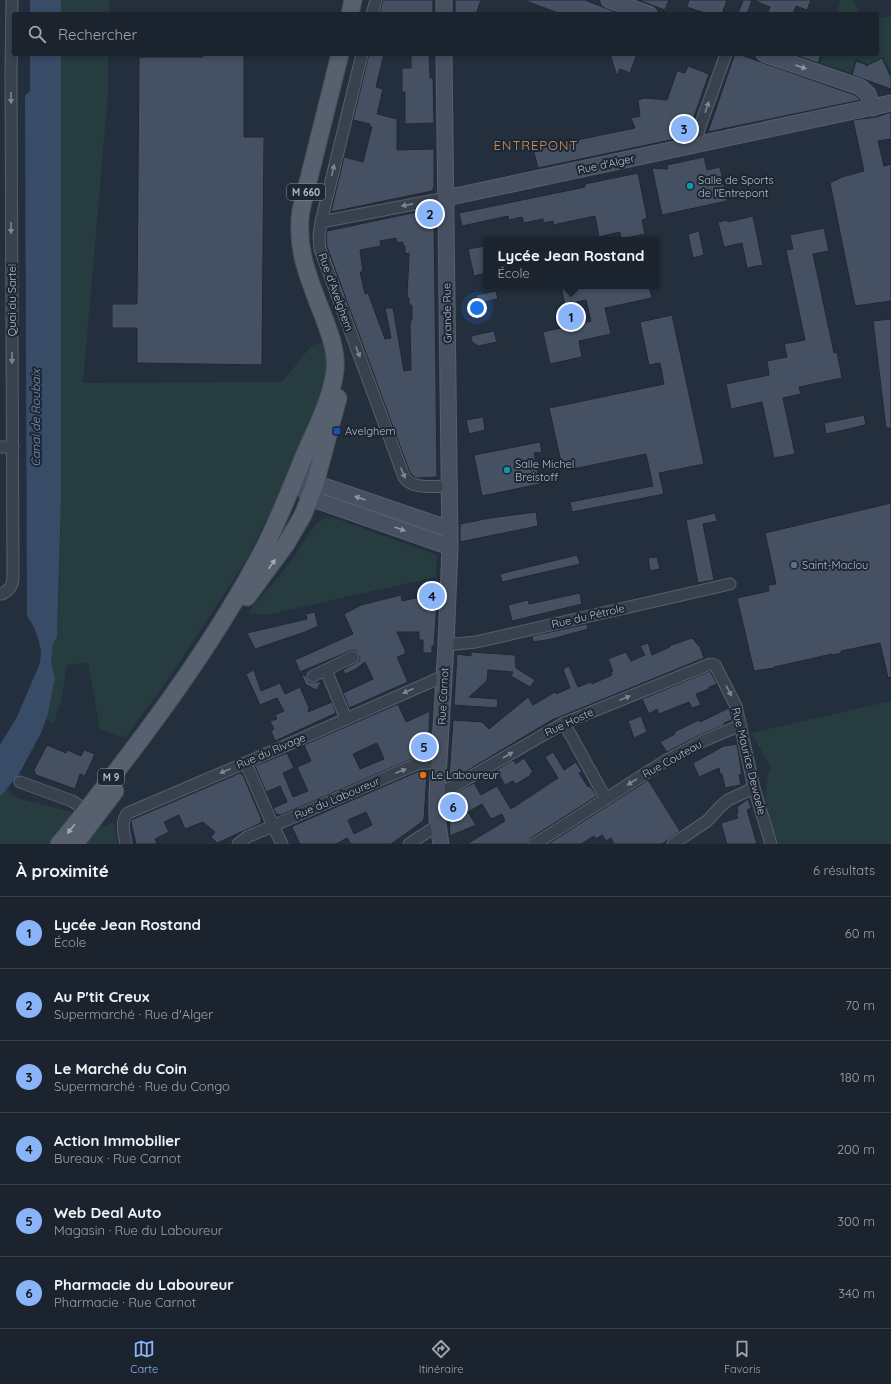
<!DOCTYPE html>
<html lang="fr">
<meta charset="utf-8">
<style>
:root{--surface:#1b232e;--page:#282f3a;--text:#f1f3f6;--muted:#a0a4aa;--line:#39404a;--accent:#8ab4f8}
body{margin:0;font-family:Quicksand,sans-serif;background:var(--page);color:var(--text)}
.you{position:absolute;left:477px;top:308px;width:14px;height:14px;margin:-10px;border:3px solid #fff;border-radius:50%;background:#1a73e8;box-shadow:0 0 0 6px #1a73e833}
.badge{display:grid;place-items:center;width:26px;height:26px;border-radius:50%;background:var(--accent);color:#111;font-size:13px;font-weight:700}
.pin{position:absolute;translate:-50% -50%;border:2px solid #fff;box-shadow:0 1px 4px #0006}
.popup{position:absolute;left:483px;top:237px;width:176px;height:52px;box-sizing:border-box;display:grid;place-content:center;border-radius:4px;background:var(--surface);filter:drop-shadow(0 1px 3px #0005);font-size:13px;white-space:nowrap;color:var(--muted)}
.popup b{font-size:15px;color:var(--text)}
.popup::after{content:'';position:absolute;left:50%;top:100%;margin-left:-8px;border:8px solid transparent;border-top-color:var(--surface)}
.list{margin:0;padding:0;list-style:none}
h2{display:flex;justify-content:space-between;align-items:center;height:52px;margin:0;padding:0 16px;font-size:17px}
h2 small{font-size:13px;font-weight:400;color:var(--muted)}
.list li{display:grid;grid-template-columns:26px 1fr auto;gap:12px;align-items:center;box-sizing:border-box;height:72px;padding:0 16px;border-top:1px solid var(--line)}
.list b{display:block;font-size:15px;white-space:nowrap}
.list p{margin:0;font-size:13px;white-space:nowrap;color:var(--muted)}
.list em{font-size:13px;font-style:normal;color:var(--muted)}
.icon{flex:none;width:22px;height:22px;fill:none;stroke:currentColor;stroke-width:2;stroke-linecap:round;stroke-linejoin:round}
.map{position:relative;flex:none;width:891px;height:844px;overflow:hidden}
.search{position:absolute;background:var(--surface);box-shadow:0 2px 6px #0003;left:12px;right:12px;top:12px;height:44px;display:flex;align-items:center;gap:10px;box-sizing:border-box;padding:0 14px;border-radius:4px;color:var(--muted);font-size:15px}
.sheet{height:484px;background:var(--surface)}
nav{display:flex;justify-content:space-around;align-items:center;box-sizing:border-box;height:56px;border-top:1px solid var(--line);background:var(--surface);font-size:11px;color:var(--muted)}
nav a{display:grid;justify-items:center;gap:2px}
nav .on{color:var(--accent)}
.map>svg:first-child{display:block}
.green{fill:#263c3f}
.water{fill:#394c67}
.building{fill:#455162;stroke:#1f2835;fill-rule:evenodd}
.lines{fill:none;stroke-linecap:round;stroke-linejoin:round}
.street-casing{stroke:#565f6c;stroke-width:13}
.secondary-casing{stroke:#565f6c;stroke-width:17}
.primary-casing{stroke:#414a57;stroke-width:19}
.street{stroke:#38414e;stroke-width:11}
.secondary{stroke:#465061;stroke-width:15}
.primary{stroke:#56606e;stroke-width:17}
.oneway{fill:#8e96a5}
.oneway2{fill:#7c8592}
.oneway3{fill:#a1aab7}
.culture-dot{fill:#0f9aa8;stroke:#1d2633;stroke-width:1.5}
.transit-dot{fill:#1a4fb4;stroke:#1d2633;stroke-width:1.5}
.service-dot{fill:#5c6f8a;stroke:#1d2633;stroke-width:1.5}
.food-dot{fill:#e8710a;stroke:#1d2633;stroke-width:1.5}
.labels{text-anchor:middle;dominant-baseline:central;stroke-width:4;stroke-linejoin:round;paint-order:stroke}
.shield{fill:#1d2633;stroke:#878f9c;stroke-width:1}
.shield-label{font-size:10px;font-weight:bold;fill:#b4bcc9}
.street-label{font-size:11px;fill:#b4bcc9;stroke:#1d2633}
.poi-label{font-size:11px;fill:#b4bcc9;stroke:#1d2633;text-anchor:start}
.water-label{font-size:12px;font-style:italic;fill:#7c92b1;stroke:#1d2633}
.quarter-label{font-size:13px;letter-spacing:1px;fill:#d59563;stroke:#1d2633}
</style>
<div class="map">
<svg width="891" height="844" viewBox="0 0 891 844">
<rect width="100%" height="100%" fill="#242f3e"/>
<g class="green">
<rect x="61" y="0" width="48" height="14"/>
<polygon points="840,0 853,0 861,14 836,14"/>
<polygon points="891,16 891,73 883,57 868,64 856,59 851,73 821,63 823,54 877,54 877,19"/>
<polygon points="61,54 108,54 108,94 83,383 282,382 311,346 326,341 328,365 324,393 284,484 247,559 167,681 125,738 100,729 88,663 67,665 61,700 54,723 46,720 48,714 55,677 51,663 52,655 53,644 57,637 59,596 61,498"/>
<path d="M325,517L334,518L437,555L436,577L266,615L247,613C262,596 278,579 291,561C303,545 308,529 325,517Z"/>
<path d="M891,701V844H778C769,815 759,797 771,767L751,733Z"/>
<polygon points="6,789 17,798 75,813 103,827 113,822 118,844 0,844 0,797"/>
</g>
<g class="water">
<rect x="30" y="0" width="31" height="14"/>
<polygon points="30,54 61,54 61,498 57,637 53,644 51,663 55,677 48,714 41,733 19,774 0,797 0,745 17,717 40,663 41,651 39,641 34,627 27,616 25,96 30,91"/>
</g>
<g class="building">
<polygon points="383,0 433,0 433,14 379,14"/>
<polygon points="455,0 481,0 476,14 455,14"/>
<polygon points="526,0 585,0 621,14 561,14 526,1"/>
<polygon points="642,0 669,0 665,10 641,1"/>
<polygon points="689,0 727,0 722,14 708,14 687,7"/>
<polygon points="743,0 752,0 747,14 738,14"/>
<polygon points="753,0 811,0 807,10 796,6 793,14 767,14 770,7"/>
<polygon points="203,54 244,54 244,137 264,137 262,365 137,363 137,328 112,328 112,304 137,304 139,57 203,57"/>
<polygon points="369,54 384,54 376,87 383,89 377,114 397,119 397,150 434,149 434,187 432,191 331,212 344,157 363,162 372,127 369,126 370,124 353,120"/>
<polygon points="411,54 429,54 430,78 433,78 434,123 405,124 405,92 402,92 402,68 411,68"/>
<polygon points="610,54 637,54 630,73 620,69 617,76"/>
<polygon points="738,54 855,95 861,100 708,132 734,56"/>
<polygon points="795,54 821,54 818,63 795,55"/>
<polygon points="882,58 891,77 891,89 852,75 856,61 865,64 866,66"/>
<polygon points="688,66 709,74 688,134 685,137 538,168 533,149 635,128 631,118 640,116 638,100 645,98 667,100 677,71 685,73"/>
<polygon points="891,112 891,139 878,141 884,166 891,164 891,301 855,306 830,183 842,177 864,171 853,120 876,117"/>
<polygon points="704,157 707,170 720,167 727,201 662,215 652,168 668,169 667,165"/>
<polygon points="638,173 647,218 642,220 645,234 621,239 620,232 599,237 595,216 553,225 553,221 543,223 543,219 524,223 522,217 509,220 508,216 462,226 459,213 585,187 585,184"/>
<path d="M431,209L434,212L437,477L416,478L410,473L327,247L326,236L327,231ZM396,238L397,243L403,242V246H405V254L409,253L407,298H409V305H412V320H411L410,326L411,370L404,371L393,308H385L391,338L385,339L368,293L365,294L360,272H363L360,250L381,246L380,241Z"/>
<polygon points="753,216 763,265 747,268 742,243 724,247 718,222 727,220 728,222"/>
<polygon points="824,228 829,251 813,254 834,353 837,352 842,378 799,387 801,394 783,398 795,454 774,458 762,402 731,409 726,384 769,375 767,361 787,357 784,344 805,340 786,250 793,249 790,235"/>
<polygon points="699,231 704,255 693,258 688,234"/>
<polygon points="486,246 486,273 474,276 468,249"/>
<polygon points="561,286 649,286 652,298 605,308 611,334 579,341 582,357 550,364 543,332 591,321 586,300 565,305"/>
<polygon points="496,291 498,299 478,303 476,295"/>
<polygon points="672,315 704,464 659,473 664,494 572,512 570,502 653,486 646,454 563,471 549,408 664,384 660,363 649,365 640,322"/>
<polygon points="891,319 891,428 886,428 873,321"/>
<polygon points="494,331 497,342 478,346 472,342 471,336"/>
<polygon points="864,415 866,425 826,434 824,423"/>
<polygon points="483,417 485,430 469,434 466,420"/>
<polygon points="540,442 542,452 534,453 540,484 482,496 474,455"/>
<polygon points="891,503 891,677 888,678 880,643 841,651 841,653 833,655 832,654 774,667 774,668 754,671 737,598 769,591 768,585 776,584 765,533"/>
<polygon points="536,512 538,526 460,542 460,524 490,518"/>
<polygon points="715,513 717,521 703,524 714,580 698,583 686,520"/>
<polygon points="577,555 580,564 502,582 500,574"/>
<polygon points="657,557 660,569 650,571 648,558"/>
<polygon points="438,586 434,646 432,646 432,653 423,653 423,640 419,640 419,632 397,632 405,650 405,654 397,657 408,682 349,708 343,693 373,679 365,662 356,669 345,674 343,670 359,661 360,657 357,652 354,650 350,651 300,672 295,660 353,634 344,614 361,605 401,595 402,601 424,596 423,589"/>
<polygon points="580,593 582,604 512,621 508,605 528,600 529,604"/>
<polygon points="315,612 318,626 305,632 255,649 247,633 307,619 306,614"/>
<polygon points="587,624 588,629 552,639 533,642 532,636"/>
<polygon points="692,638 700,647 704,658 552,720 453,779 449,777 453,720 482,722 489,729 528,697 533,705 555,692 556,694 570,688 563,669 569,666 578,687 591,682 592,684 612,675 611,672 613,671 608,659 626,652 631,661 645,655 640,646 648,643 652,655 670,647 669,646"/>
<polygon points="471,652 515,655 516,668 535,680 530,687 511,676 513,672 488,670 487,681 469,697 498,699 497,708 454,705 457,654 471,656"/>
<polygon points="254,670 261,691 280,683 285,694 300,687 309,708 308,712 332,702 336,713 275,741 271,731 274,729 270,721 277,719 275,715 284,711 277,698 260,705 246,674"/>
<polygon points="710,671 717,684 709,687 709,689 696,694 701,705 692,708 689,702 659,714 657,709 649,714 642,699"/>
<polygon points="301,674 306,676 309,682 321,682 317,690 306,685"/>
<path d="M398,704L406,722L430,711L428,749L426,753L281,815L276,814L273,808L287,802L280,786L266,792L255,766L287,753L294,768L283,773L293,797L308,791L297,767L311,761L304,745ZM377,743L384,759L360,769L353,754Z"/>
<polygon points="729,708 732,720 724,723 724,725 700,735 667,752 660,742 675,734 674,732 699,720 700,722"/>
<polygon points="641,716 647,732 634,738 628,721"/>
<polygon points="737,744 742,774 739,775 741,785 725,788 722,774 720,774 719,768 699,777 693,763 724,746"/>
<polygon points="47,745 66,753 68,750 81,756 84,750 95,754 85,776 80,774 75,789 36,775 34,770"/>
<polygon points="553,752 564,770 576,762 582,772 579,773 588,787 590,786 597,796 531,838 528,844 467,844 505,821 502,814 491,819 482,804 468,812 476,825 450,836 449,815 449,796 474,783 481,795 497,786 511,809 558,778 545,757"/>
<polygon points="524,758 533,772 530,774 531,775 516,784 513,781 505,785 496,770 513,760 516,764"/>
<path d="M423,770L427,773L424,819L422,822L391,844H351L347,838L336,844H300L292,827L293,826L419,771ZM366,812L372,825L354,834L348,820Z"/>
<polygon points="240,773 243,775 261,818 261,823 217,843 211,837 215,832 203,822 185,829 179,815 164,822 169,832 155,839 157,844 136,844 131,822 131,820"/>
<polygon points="648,780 680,831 662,844 614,844 611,838 606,841 602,835 596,839 594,836 581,844 548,844"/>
<polygon points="748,799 751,808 747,810 757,844 727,844 721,823 738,818 736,813 738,813 737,807"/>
</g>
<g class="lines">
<defs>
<g id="street">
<polyline points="372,14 376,0"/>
<path d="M362,54L321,222L319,236L320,249L404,477C412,490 435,486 449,486"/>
<polyline points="698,144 697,138 699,129 726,54"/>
<polyline points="321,222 446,198"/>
<polyline points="0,447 13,447"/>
<path d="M2,594C9,590 13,586 13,577L11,74L12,0"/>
<polyline points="446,645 476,642 730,584"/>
<polyline points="326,670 346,719"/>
<polyline points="313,676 353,657"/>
<polyline points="564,723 606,799"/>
<polyline points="246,763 273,826 282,844"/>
<polyline points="20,782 72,801 90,813"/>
<polyline points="437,794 456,785 564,723 710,664 715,665 736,706 754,788 771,844"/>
<path d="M126,844C124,834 120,821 128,813L280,748L444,676"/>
<polyline points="238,844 247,837 417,764 425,763 439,763"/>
<polyline points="409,844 438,825"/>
<polyline points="535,844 665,761 703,741 741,725"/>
<polyline points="673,844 707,821 721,806 728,800 754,788"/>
</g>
<g id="secondary">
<polyline points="444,0 444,14"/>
<polyline points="609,0 649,14"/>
<polyline points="764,54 860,87 868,94 873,108"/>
<polyline points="446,198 891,103"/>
<path d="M315,450C310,464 297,485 310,498L450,547"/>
<polyline points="304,484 315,484 327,487 450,529"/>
<polyline points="441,844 437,818 437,794 446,645 450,547 444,54"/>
</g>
<g id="primary">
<polyline points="350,14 353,0"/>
<polyline points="247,597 286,544 303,515 315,484 338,398"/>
<path d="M59,844C83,816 105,786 128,756C177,692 223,626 261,554C277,524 289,493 302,461C313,434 332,400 335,370C337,352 330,334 324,318C310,281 295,250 301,210L340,54"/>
<polyline points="75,844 115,791"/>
</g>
</defs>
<use href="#street" class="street-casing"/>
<use href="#secondary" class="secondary-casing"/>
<use href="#primary" class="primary-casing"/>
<use href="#street" class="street"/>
<use href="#secondary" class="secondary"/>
<use href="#primary" class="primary"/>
</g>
<defs><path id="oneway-solid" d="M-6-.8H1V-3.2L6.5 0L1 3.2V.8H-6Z"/></defs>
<g class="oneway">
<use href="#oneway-solid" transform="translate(801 67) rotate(19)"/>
<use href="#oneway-solid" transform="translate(360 498) rotate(-161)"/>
<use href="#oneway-solid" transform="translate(400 529) rotate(20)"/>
</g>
<g class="oneway2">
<use href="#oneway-solid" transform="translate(11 98) rotate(90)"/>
<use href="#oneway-solid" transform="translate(707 107) rotate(-71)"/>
<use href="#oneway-solid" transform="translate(333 170) rotate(-76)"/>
<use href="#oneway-solid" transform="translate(407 205) rotate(169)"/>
<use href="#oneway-solid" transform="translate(11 228) rotate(90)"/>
<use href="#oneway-solid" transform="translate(358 352) rotate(69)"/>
<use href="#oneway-solid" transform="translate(12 358) rotate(90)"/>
<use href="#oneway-solid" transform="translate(403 473) rotate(67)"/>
<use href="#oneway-solid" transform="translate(408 691) rotate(156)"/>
<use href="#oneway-solid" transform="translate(729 691) rotate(62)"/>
<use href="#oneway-solid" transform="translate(625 698) rotate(-22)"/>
<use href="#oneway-solid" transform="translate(508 755) rotate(-30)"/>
<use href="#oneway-solid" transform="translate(225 771) rotate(157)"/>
<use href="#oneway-solid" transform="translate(401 771) rotate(-23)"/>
<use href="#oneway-solid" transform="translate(632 782) rotate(148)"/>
</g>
<g class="oneway3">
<use href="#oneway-solid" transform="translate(272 564) rotate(-54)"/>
<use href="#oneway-solid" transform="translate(71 829) rotate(129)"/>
</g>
<g class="culture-dot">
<circle cx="690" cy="186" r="4"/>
<circle cx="507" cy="470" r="4"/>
</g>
<rect class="transit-dot" x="333" y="427" width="8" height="8" rx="2"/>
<circle class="service-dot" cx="794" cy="565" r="4"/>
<circle class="food-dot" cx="423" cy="775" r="4"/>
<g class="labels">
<g class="shield">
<rect x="287" y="184" width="38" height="16" rx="3"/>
<rect x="98" y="769" width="26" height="16" rx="3"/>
</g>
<g class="shield-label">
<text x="306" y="192">M 660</text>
<text x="111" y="777">M 9</text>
</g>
<g class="street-label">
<text transform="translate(606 164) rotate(-12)">Rue d'Alger</text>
<text transform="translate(336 292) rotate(70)">Rue d'Avelghem</text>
<text transform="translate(12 300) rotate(-90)">Quai du Sartel</text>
<text transform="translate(447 313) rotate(-91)">Grande Rue</text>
<text transform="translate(588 616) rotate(-13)">Rue du Pétrole</text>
<text transform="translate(443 696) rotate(-87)">Rue Carnot</text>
<text transform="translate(569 722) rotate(-25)">Rue Hoste</text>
<text transform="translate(271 751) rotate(-23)">Rue du Rivage</text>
<text transform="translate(672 759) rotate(-29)">Rue Couteau</text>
<text transform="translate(749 761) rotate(76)">Rue Maurice Dewaele</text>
<text transform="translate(337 798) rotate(-23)">Rue du Laboureur</text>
</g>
<g class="poi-label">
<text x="698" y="180">Salle de Sports<tspan x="698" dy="13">de l'Entrepont</tspan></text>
<text x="345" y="431">Avelghem</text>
<text x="515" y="464">Salle Michel<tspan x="515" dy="13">Breistoff</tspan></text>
<text x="802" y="565">Saint-Maclou</text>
<text x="431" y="775">Le Laboureur</text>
</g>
<g class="water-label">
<text transform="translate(35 418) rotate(-90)">Canal de Roubaix</text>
</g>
<g class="quarter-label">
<text x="536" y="145">ENTREPONT</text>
</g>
</g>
</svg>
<div class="you"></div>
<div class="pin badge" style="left:571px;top:317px">1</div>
<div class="popup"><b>Lycée Jean Rostand</b>École</div>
<div class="pin badge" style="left:430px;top:214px">2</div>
<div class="pin badge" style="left:684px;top:129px">3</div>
<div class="pin badge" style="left:432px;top:596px">4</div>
<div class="pin badge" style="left:424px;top:747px">5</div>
<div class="pin badge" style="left:453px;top:807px">6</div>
<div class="search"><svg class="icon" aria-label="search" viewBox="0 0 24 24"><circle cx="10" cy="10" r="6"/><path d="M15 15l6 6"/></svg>Rechercher</div>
</div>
<section class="sheet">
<h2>À proximité<small>6 résultats</small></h2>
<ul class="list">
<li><span class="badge">1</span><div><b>Lycée Jean Rostand</b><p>École</p></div><em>60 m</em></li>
<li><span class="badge">2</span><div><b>Au P'tit Creux</b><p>Supermarché · Rue d'Alger</p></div><em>70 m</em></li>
<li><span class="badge">3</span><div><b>Le Marché du Coin</b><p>Supermarché · Rue du Congo</p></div><em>180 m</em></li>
<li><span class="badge">4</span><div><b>Action Immobilier</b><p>Bureaux · Rue Carnot</p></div><em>200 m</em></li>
<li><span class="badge">5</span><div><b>Web Deal Auto</b><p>Magasin · Rue du Laboureur</p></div><em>300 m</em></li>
<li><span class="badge">6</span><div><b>Pharmacie du Laboureur</b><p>Pharmacie · Rue Carnot</p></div><em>340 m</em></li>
</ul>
</section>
<nav>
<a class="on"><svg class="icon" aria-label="map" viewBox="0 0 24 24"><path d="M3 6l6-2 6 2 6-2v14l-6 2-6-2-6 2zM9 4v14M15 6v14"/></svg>Carte</a>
<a><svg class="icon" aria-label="directions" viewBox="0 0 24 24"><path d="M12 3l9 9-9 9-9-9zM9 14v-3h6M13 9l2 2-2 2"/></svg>Itinéraire</a>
<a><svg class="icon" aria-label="saved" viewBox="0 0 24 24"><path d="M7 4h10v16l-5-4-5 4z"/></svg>Favoris</a>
</nav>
